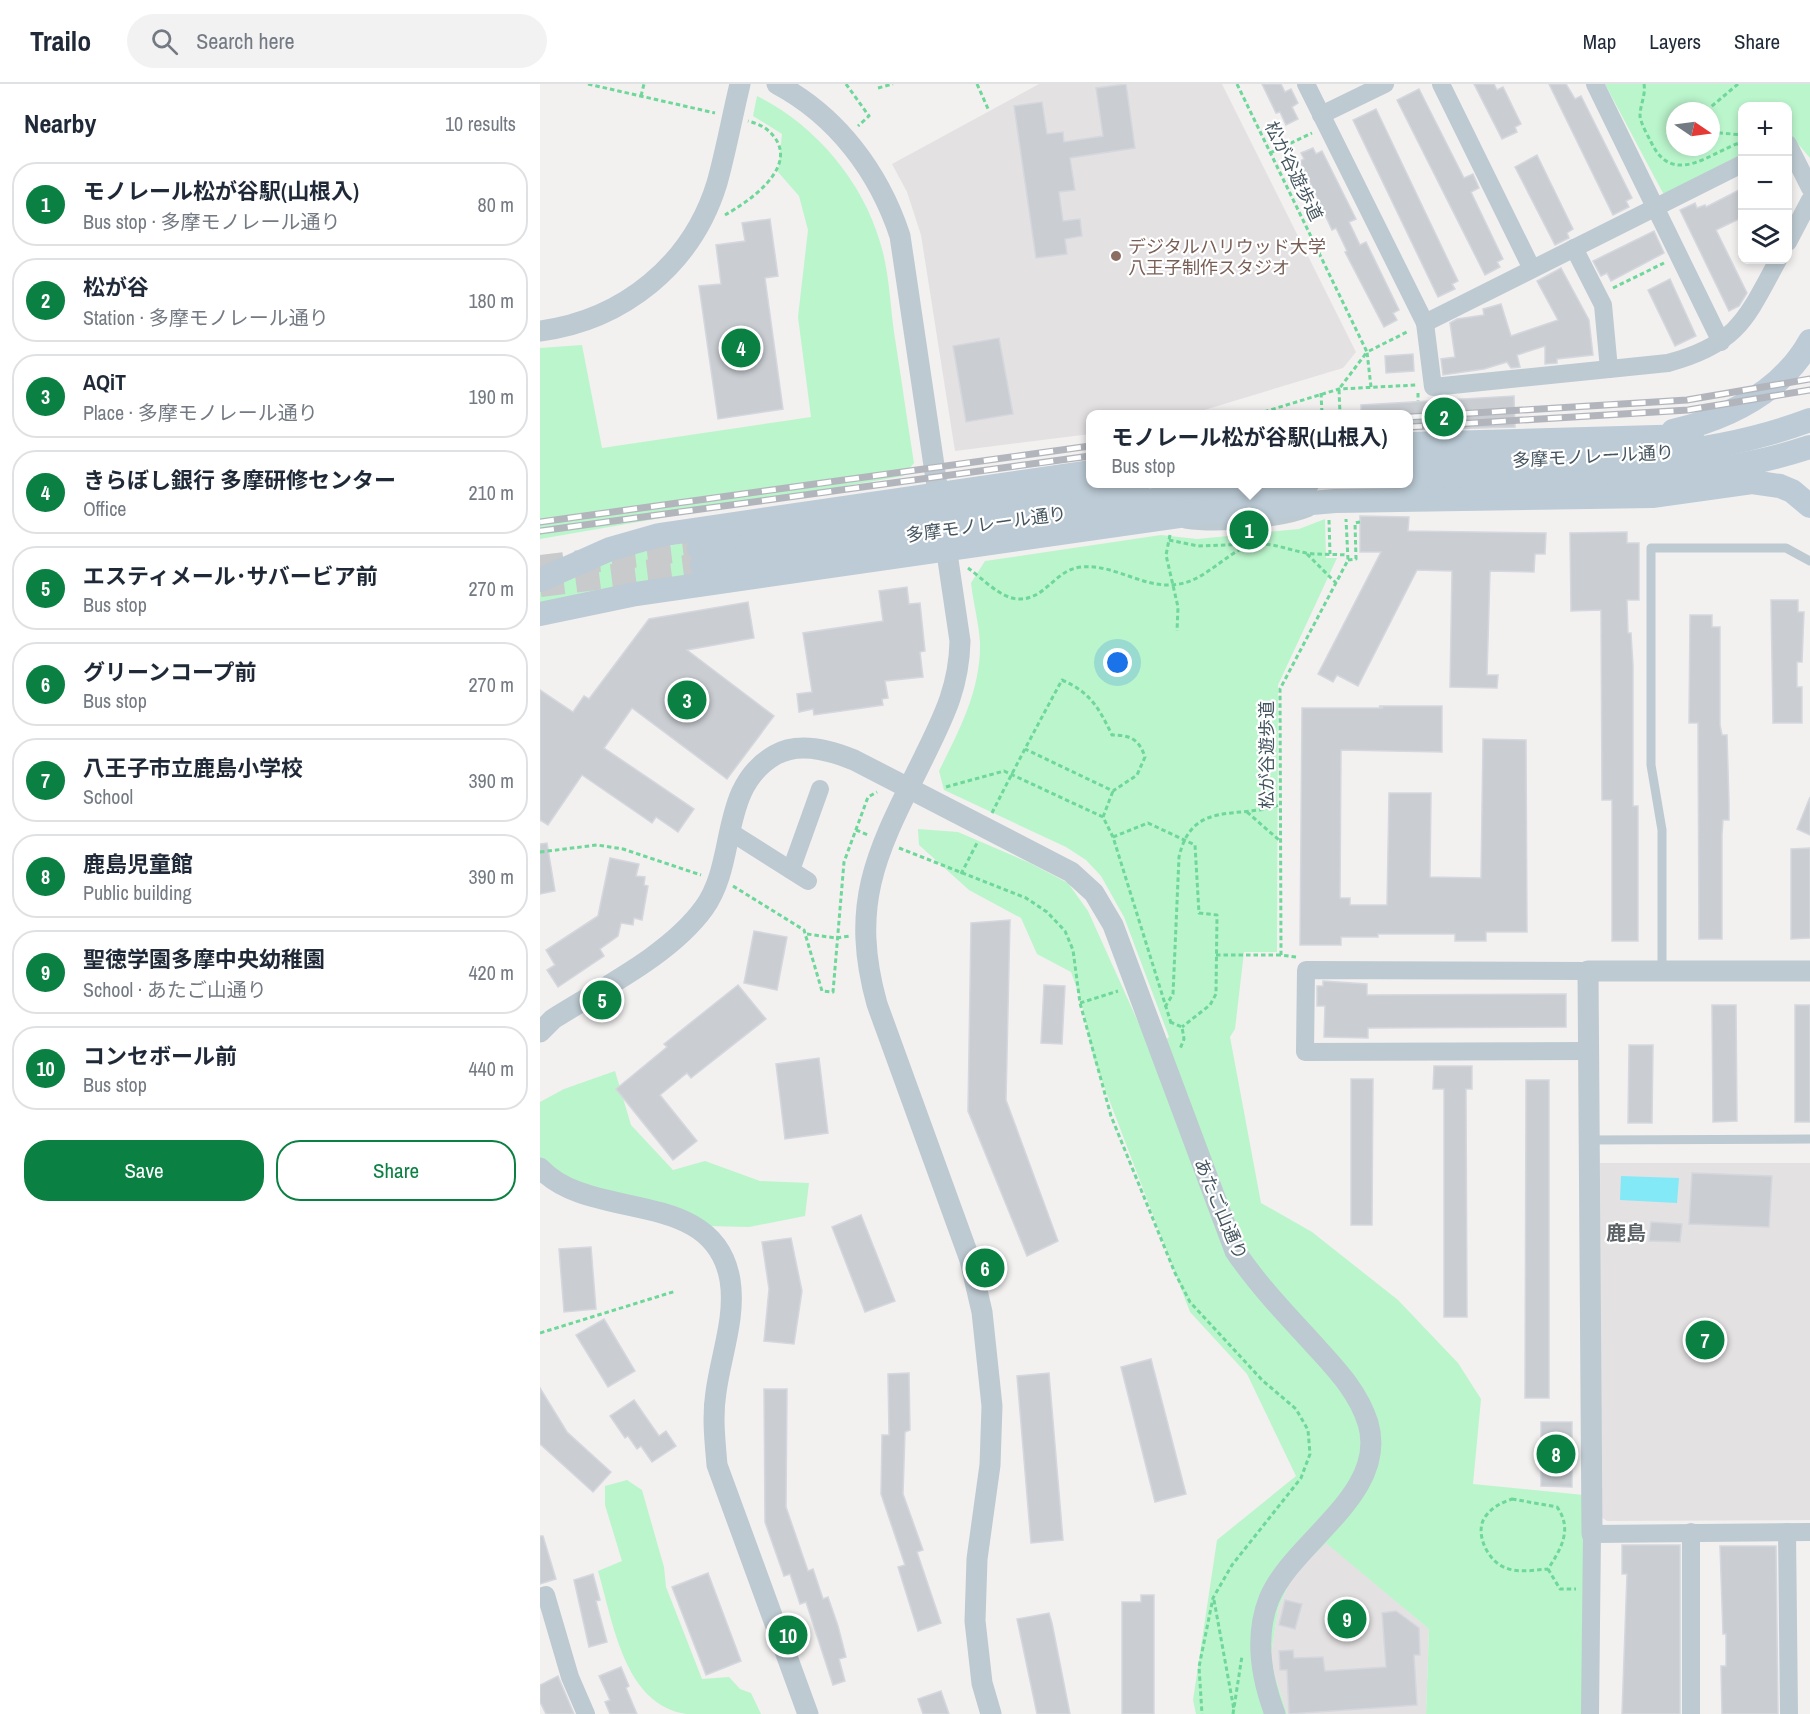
<!DOCTYPE html>
<meta charset="utf-8">
<style>
:root{--surface:#fff;--page:#f2f2f3;--text:#1f2937;--muted:#747a83;--line:#e0e1e3;--accent:#0b8043}
body{margin:0;font-family:"Archivo Narrow","Noto Sans JP",sans-serif;background:var(--page);color:var(--text)}
.controls{position:absolute;right:18px;top:18px;display:grid;overflow:hidden;border-radius:12px;box-shadow:0 3px 9px #0003}
.controls button{width:54px;height:54px;display:grid;place-items:center;padding:0;border:0;border-bottom:2px solid var(--line);background:var(--surface);color:var(--text);font:30px sans-serif}
.compass{position:absolute;left:1126px;top:18px;width:54px;height:54px;border-radius:50%;background:var(--surface);box-shadow:0 3px 9px #0003;rotate:103deg}
.you{position:absolute;left:578px;top:579px;width:21px;height:21px;margin:-15px;border:4px solid #fff;border-radius:50%;background:#1a73e8;box-shadow:0 0 0 9px #1a73e833}
.badge{display:grid;place-items:center;width:39px;height:39px;border-radius:50%;background:var(--accent);color:#fff;font-size:20px;font-weight:700}
.pin{position:absolute;translate:-50% -50%;border:3px solid #fff;box-shadow:0 2px 6px #0006}
.popup{position:absolute;left:546px;top:326px;width:327px;height:78px;box-sizing:border-box;display:grid;place-content:center;border-radius:12px;background:var(--surface);filter:drop-shadow(0 2px 4px #0005);font-size:20px;white-space:nowrap;color:var(--muted)}
.popup b{font-size:22px;color:var(--text)}
.popup::after{content:'';position:absolute;left:50%;top:100%;margin-left:-12px;border:12px solid transparent;border-top-color:var(--surface)}
.list{margin:0;padding:0;list-style:none}
h2{display:flex;justify-content:space-between;align-items:center;height:78px;margin:0;padding:0 24px;font-size:26px}
h2 small{font-size:20px;font-weight:400;color:var(--muted)}
.list li{display:grid;grid-template-columns:39px 1fr auto;gap:18px;align-items:center;box-sizing:border-box;height:84px;margin:0 12px 12px;padding:0 12px;border:2px solid var(--line);border-radius:24px}
.list b{display:block;font-size:22px;white-space:nowrap}
.list p{margin:0;font-size:20px;white-space:nowrap;color:var(--muted)}
.list em{font-size:20px;font-style:normal;color:var(--muted)}
.actions{display:flex;gap:12px;padding:18px 24px}
.actions a{flex:1;padding:14px 0;border:2px solid var(--accent);border-radius:24px;text-align:center;font-size:21px;color:var(--accent)}
.actions .main{background:var(--accent);color:#fff}
.icon{flex:none;width:33px;height:33px;fill:none;stroke:currentColor;stroke-width:2;stroke-linecap:round;stroke-linejoin:round}
.map{position:relative;flex:none;width:1270px;height:1630px;overflow:hidden}
header{display:flex;align-items:center;gap:36px;box-sizing:border-box;height:84px;padding:0 30px;background:var(--surface);border-bottom:2px solid var(--line)}
header strong{font-size:28px}
nav{display:flex;gap:33px;margin-inline-start:auto;font-size:21px}
.search{width:420px;height:54px;background:var(--page);display:flex;align-items:center;gap:15px;box-sizing:border-box;padding:0 21px;border-radius:33px;color:var(--muted);font-size:22px}
main{display:flex}
aside{flex:1;background:var(--surface)}
.map>svg:first-child{display:block}
.education{fill:#e4e1e3}
.green{fill:#bbf5cc;fill-rule:evenodd}
.water{fill:#83e9f7}
.building{fill:#caced3;stroke:#d4d7dd;stroke-width:1.5}
.lines{fill:none;stroke-linecap:round;stroke-linejoin:round}
.secondary-tunnel{stroke:#c8cacc;stroke-width:24;stroke-dasharray:24 12;stroke-linecap:butt}
.path{stroke:#6ed79a;stroke-width:3;stroke-dasharray:4.5 3;stroke-linecap:butt}
.service{stroke:#bdcad1;stroke-width:9}
.minor{stroke:#bdcad1;stroke-width:18}
.tertiary{stroke:#bdcad1;stroke-width:21}
.secondary{stroke:#bccbd6;stroke-width:24}
.rail-casing{stroke:#b2b6bc;stroke-width:7}
.rail{stroke:#fff;stroke-width:4.5;stroke-dasharray:14;stroke-linecap:butt}
.education-dot{fill:#8d6e63;stroke:#fff;stroke-width:2}
.labels{text-anchor:middle;dominant-baseline:central;stroke-width:4.5;stroke-linejoin:round;paint-order:stroke}
.street-label{font-size:18px;fill:#465660;stroke:#fff}
.education-label{font-size:18px;fill:#785e54;stroke:#fff;text-anchor:start}
.neighbourhood-label{font-size:20px;font-weight:bold;fill:#5c6266;stroke:#fff}
</style>
<header>
<strong>Trailo</strong>
<div class="search"><svg class="icon" aria-label="search" viewBox="0 0 24 24"><circle cx="10" cy="10" r="6"/><path d="M15 15l6 6"/></svg>Search here</div>
<nav><a>Map</a><a>Layers</a><a>Share</a></nav>
</header>
<main>
<aside>
<h2>Nearby<small>10 results</small></h2>
<ul class="list">
<li><span class="badge">1</span><div><b>モノレール松が谷駅(山根入)</b><p>Bus stop · 多摩モノレール通り</p></div><em>80 m</em></li>
<li><span class="badge">2</span><div><b>松が谷</b><p>Station · 多摩モノレール通り</p></div><em>180 m</em></li>
<li><span class="badge">3</span><div><b>AQiT</b><p>Place · 多摩モノレール通り</p></div><em>190 m</em></li>
<li><span class="badge">4</span><div><b>きらぼし銀行 多摩研修センター</b><p>Office</p></div><em>210 m</em></li>
<li><span class="badge">5</span><div><b>エスティメール･サバービア前</b><p>Bus stop</p></div><em>270 m</em></li>
<li><span class="badge">6</span><div><b>グリーンコープ前</b><p>Bus stop</p></div><em>270 m</em></li>
<li><span class="badge">7</span><div><b>八王子市立鹿島小学校</b><p>School</p></div><em>390 m</em></li>
<li><span class="badge">8</span><div><b>鹿島児童館</b><p>Public building</p></div><em>390 m</em></li>
<li><span class="badge">9</span><div><b>聖徳学園多摩中央幼稚園</b><p>School · あたご山通り</p></div><em>420 m</em></li>
<li><span class="badge">10</span><div><b>コンセボール前</b><p>Bus stop</p></div><em>440 m</em></li>
</ul>
<div class="actions"><a class="main">Save</a><a>Share</a></div>
</aside>
<div class="map">
<svg width="1270" height="1630" viewBox="0 0 1270 1630">
<rect width="100%" height="100%" fill="#f3f0f0"/>
<g class="education">
<polygon points="499,0 682,0 816,268 803,284 651,330 550,330 550,350 415,367 381,151 367,108 352,80"/>
<polygon points="1060,1079 1270,1079 1270,1436 1067,1437 1061,1433"/>
<polygon points="786,1458 889,1545 886,1630 747,1630 735,1593 731,1571 738,1525 752,1492"/>
</g>
<g class="green">
<path d="M1065,0H1270V74L1248,48V22H1202V70L1124,111ZM1135,27H1171V63H1135Z"/>
<path d="M217,12C274,40 322,96 340,158C349,186 350,219 354,248C361,292 367,336 374,379L363,392L0,455V264L42,261L62,364L271,333L258,233L268,146L259,112L238,88L242,50L213,32Z"/>
<path d="M785,435L786,474H797L738,601L737,868H704L695,945L690,953L721,1119L772,1148L858,1216L918,1279L941,1315L933,1400L1044,1411L1042,1630H886L889,1545L786,1459L752,1492L738,1525L731,1571L735,1593L747,1630H656L653,1616L677,1456L756,1392L707,1290L650,1228L554,976L541,916L531,888L497,870L481,834L429,806L379,761L378,745L418,748L490,779L528,799L548,827L604,951L625,956L629,953L584,833L561,792L546,776L526,763L404,706L399,687C419,647 441,606 440,559C439,539 433,518 431,499L445,477L621,451L657,455L759,445Z"/>
<polygon points="154,457 160,490 0,523 0,506 82,471"/>
<polygon points="75,987 91,1041 133,1086 165,1077 220,1097 269,1099 265,1132 209,1143 166,1142 33,1103 0,1077 0,1018 24,1005"/>
<path d="M87,1396L102,1406L124,1483L126,1503L162,1595L189,1593L200,1605L211,1609L221,1630C197,1630 171,1630 147,1630C84,1622 73,1537 58,1487L82,1477L65,1421V1402Z"/>
</g>
<polygon class="water" points="1081,1092 1139,1094 1137,1119 1080,1116"/>
<g class="building">
<polygon points="586,0 595,64 530,74 535,106 519,108 523,137 540,135 542,152 525,155 527,170 496,174 474,22 502,18 507,50 523,48 524,58 563,52 556,4"/>
<polygon points="722,0 741,0 745,8 751,5 758,19 752,23 758,35 746,41 740,28 736,29"/>
<polygon points="934,0 954,0 957,6 963,3 981,40 975,43 977,48 962,55"/>
<polygon points="1009,0 1026,0 1035,15 1041,12 1092,114 1086,117 1089,123 1073,131"/>
<polygon points="879,5 924,94 933,90 939,104 931,108 963,175 957,178 960,183 945,191 857,16"/>
<polygon points="836,25 918,197 912,200 915,205 898,213 813,36"/>
<polygon points="773,64 776,70 782,67 816,135 809,138 820,161 826,158 859,226 853,229 857,236 844,243 805,168 807,167 796,144 792,146 760,77 764,75 761,69"/>
<polygon points="997,71 1033,145 1027,149 1029,154 1015,161 975,83"/>
<polygon points="1203,104 1203,133 1176,146 1207,209 1199,222 1189,227 1140,126 1155,119 1157,124 1165,121 1166,123"/>
<polygon points="230,135 238,192 225,194 243,325 178,335 159,202 181,200 176,161 205,157 202,139"/>
<polygon points="1114,147 1124,169 1071,197 1067,189 1061,192 1053,177"/>
<polygon points="1021,184 1049,236 1053,271 1017,275 1017,279 1005,280 1005,262 977,271 980,283 971,284 967,278 944,285 903,291 901,275 915,273 910,239 917,235 944,231 943,225 961,220 971,252 1018,236 997,197"/>
<polygon points="1130,195 1156,252 1135,262 1108,206"/>
<polygon points="459,254 473,330 426,338 413,262"/>
<polygon points="873,270 874,287 846,289 845,272"/>
<polygon points="974,312 975,343 868,346 868,330 821,330 821,321"/>
<polygon points="820,432 869,433 868,447 1006,449 1005,470 995,470 994,488 950,487 947,591 958,591 957,604 910,603 912,487 877,486 818,602 797,591 793,598 778,590 841,468 820,468"/>
<polygon points="1087,448 1087,459 1099,459 1099,516 1087,516 1088,549 1091,549 1093,582 1093,722 1098,722 1098,857 1072,857 1072,716 1062,716 1061,526 1031,527 1030,449"/>
<polygon points="367,503 369,520 380,519 385,567 380,568 383,593 345,597 348,614 342,615 343,621 274,631 273,625 259,628 257,610 272,608 263,549 343,537 339,507"/>
<polygon points="1231,516 1258,516 1258,528 1264,528 1262,578 1257,578 1257,603 1262,603 1262,639 1233,639"/>
<polygon points="208,518 214,554 147,566 234,632 187,695 92,624 64,664 154,725 138,748 116,733 112,739 42,691 8,741 0,736 0,606 33,628 44,612 49,615 109,535"/>
<polygon points="1150,531 1172,531 1172,543 1180,543 1180,641 1182,651 1187,651 1189,720 1189,736 1183,736 1182,750 1182,855 1159,855 1158,639 1149,639"/>
<polygon points="839,622 902,622 902,668 801,666 800,814 810,814 810,821 847,821 849,709 891,709 890,793 941,794 943,655 986,656 987,848 946,848 946,857 915,857 915,850 838,850 838,853 801,853 801,861 760,861 762,624 843,624"/>
<polygon points="1270,713 1270,751 1257,745"/>
<polygon points="7,759 15,807 0,810 0,760"/>
<polygon points="1270,764 1270,854 1251,855 1251,765"/>
<polygon points="70,774 99,780 96,792 105,793 104,801 108,802 102,836 94,834 93,841 81,839 78,852 60,865 64,872 18,903 7,886 15,881 6,866 58,832"/>
<polygon points="470,836 466,1016 518,1157 487,1172 428,1027 431,839"/>
<polygon points="214,847 247,853 237,906 204,899"/>
<polygon points="783,897 827,900 827,911 1026,910 1026,943 828,944 828,954 784,953 785,922 777,922 777,902 783,902"/>
<polygon points="198,901 226,935 151,994 147,989 120,1011 157,1057 133,1076 76,1005 127,963 124,960"/>
<polygon points="504,901 525,902 522,960 501,959"/>
<polygon points="1172,921 1196,921 1197,1037 1173,1038"/>
<rect x="1255" y="921" width="15" height="117"/>
<polygon points="1089,961 1113,961 1112,1039 1088,1039"/>
<polygon points="279,974 288,1049 245,1055 236,980"/>
<polygon points="894,982 932,982 932,1005 926,1005 927,1233 904,1233 904,1005 893,1005"/>
<polygon points="811,995 833,995 832,1141 811,1141"/>
<polygon points="986,996 1009,996 1009,1314 985,1314"/>
<polygon points="1152,1089 1232,1092 1229,1143 1149,1140"/>
<polygon points="321,1131 355,1217 325,1228 292,1143"/>
<polygon points="1111,1138 1142,1140 1140,1158 1109,1157"/>
<polygon points="251,1154 262,1207 254,1260 224,1257 229,1205 222,1158"/>
<polygon points="51,1163 56,1225 24,1228 19,1165"/>
<polygon points="64,1235 95,1287 68,1303 36,1251"/>
<polygon points="611,1275 646,1410 615,1418 581,1283"/>
<polygon points="369,1289 370,1346 365,1348 363,1410 383,1466 377,1468 401,1539 378,1547 358,1483 365,1481 341,1410 342,1351 349,1351 348,1290"/>
<polygon points="509,1289 523,1456 491,1459 477,1292"/>
<polygon points="0,1304 27,1348 71,1388 53,1408 0,1360"/>
<polygon points="224,1305 247,1305 246,1423 268,1487 273,1485 283,1515 288,1513 298,1542 306,1573 299,1575 305,1597 293,1601 266,1518 260,1520 250,1490 244,1492 225,1438"/>
<polygon points="94,1316 119,1352 126,1347 136,1362 112,1378 101,1362 97,1365 88,1352 85,1354 70,1332"/>
<polygon points="1001,1338 1032,1338 1032,1403 1001,1402"/>
<polygon points="0,1452 3,1452 16,1495 0,1500"/>
<polygon points="1082,1461 1140,1461 1140,1630 1082,1630 1087,1490 1082,1490"/>
<polygon points="1180,1462 1236,1462 1238,1630 1182,1630 1181,1582 1186,1582 1186,1550 1183,1550"/>
<polygon points="168,1489 201,1577 166,1591 132,1503"/>
<polygon points="53,1490 60,1516 56,1517 67,1558 49,1563 34,1496"/>
<polygon points="601,1511 614,1511 614,1630 582,1630 582,1518 601,1518"/>
<polygon points="745,1516 762,1520 755,1545 739,1541"/>
<polygon points="856,1527 879,1544 880,1571 874,1571 877,1621 749,1630 747,1586 740,1586 739,1567 753,1566 754,1574 783,1573 785,1587 846,1583 842,1529"/>
<polygon points="509,1529 512,1539 530,1630 497,1630 477,1535"/>
<polygon points="81,1583 89,1602 86,1604 97,1630 70,1630 65,1618 70,1616 59,1592"/>
<polygon points="18,1592 20,1597 34,1630 6,1630 0,1618 0,1601"/>
<polygon points="401,1607 409,1630 383,1630 378,1615"/>
</g>
<g class="lines">
<g class="secondary-tunnel">
<polyline points="0,483 159,464"/>
<polyline points="0,501 162,481"/>
</g>
<g class="path">
<polyline points="48,0 175,29"/>
<polyline points="306,0 329,32 318,42"/>
<polyline points="437,0 449,27"/>
<polyline points="697,0 827,268 799,305 800,330"/>
<path d="M1104,0C1106,11 1100,21 1100,32C1101,40 1107,50 1111,58C1133,104 1169,69 1202,58"/>
<polyline points="338,4 353,0"/>
<polyline points="101,12 104,0"/>
<polyline points="1166,27 1198,0"/>
<polyline points="1171,48 1202,51"/>
<polyline points="730,69 772,49"/>
<path d="M185,131C208,118 257,85 235,54C228,44 219,40 208,37"/>
<polyline points="1073,204 1124,179"/>
<polyline points="831,303 827,268 869,247"/>
<polyline points="781,309 782,330"/>
<polyline points="878,309 878,317"/>
<polyline points="717,330 799,305 876,301"/>
<polyline points="789,436 790,470"/>
<polyline points="630,451 626,471 638,523 637,547"/>
<polyline points="629,456 658,462 711,460"/>
<polyline points="767,470 796,499"/>
<polyline points="808,476 816,475 815,439 820,438"/>
<path d="M428,484C442,494 460,514 478,515C506,516 514,486 541,483C576,479 608,509 644,499C669,493 694,462 716,460C734,459 749,466 766,469C780,471 794,470 807,471"/>
<polyline points="406,703 464,687 563,733 573,753 631,939"/>
<polyline points="707,728 739,756"/>
<path d="M452,729C474,685 498,640 522,596C550,608 559,624 572,651C590,651 599,655 605,673L597,691L573,707L485,665"/>
<polyline points="563,733 573,707"/>
<polyline points="316,746 328,751"/>
<polyline points="573,753 608,739 655,761 659,829 677,831 676,910 670,921 642,943"/>
<polyline points="359,764 486,814 507,828 525,847 533,866 540,919 571,1032 635,1189 650,1218 722,1296 756,1325 768,1346 770,1370 761,1394 692,1481 673,1514 659,1583 662,1630"/>
<polyline points="0,768 57,761 83,765 161,791"/>
<polyline points="421,790 437,759"/>
<polyline points="193,802 264,846 282,907 293,908 304,778 328,713 337,708"/>
<polyline points="267,850 296,854 310,852"/>
<polyline points="676,871 741,871"/>
<polyline points="756,873 741,871 740,605 808,476 806,435"/>
<polyline points="540,919 578,907"/>
<path d="M625,923L633,910L639,773C652,715 698,736 739,721"/>
<polyline points="630,938 642,943 644,955 640,965"/>
<polyline points="0,1249 136,1207"/>
<path d="M972,1415L1017,1423C1033,1445 1021,1465 1008,1485C995,1486 979,1489 966,1484C948,1478 934,1449 945,1433C952,1423 961,1419 972,1415Z"/>
<polyline points="1008,1485 1020,1505 1036,1505"/>
<polyline points="674,1516 694,1626"/>
<polyline points="693,1630 702,1572"/>
</g>
<g class="service">
<path d="M645,440C677,445 741,440 770,428"/>
<polyline points="1122,886 1122,746 1111,681 1111,464 1246,464 1270,477"/>
<polyline points="1049,1056 1270,1055"/>
</g>
<g class="minor">
<path d="M766,0L885,239L893,303L1128,279C1198,260 1206,235 1238,176"/>
<polyline points="901,0 992,185"/>
<polyline points="1055,0 1181,258"/>
<polyline points="781,31 845,0"/>
<polyline points="1248,60 1270,104"/>
<polyline points="1248,158 1270,116"/>
<polyline points="1034,164 1063,221 1069,285"/>
<polyline points="885,239 1202,80"/>
<polyline points="189,747 268,797"/>
<polyline points="251,786 280,705"/>
<polyline points="1048,887 766,886 765,968 1049,967"/>
<polyline points="1151,1448 1151,1630"/>
<polyline points="1247,1448 1249,1630"/>
<polyline points="0,1513 6,1511 30,1593 46,1630"/>
<polyline points="1050,1630 1052,1450 1270,1448"/>
</g>
<g class="tertiary">
<path d="M237,0C297,32 339,88 360,152L420,557C419,603 404,632 384,673C339,764 308,816 337,920L430,1176L442,1228L452,1322L450,1381L437,1475L435,1537L442,1599L451,1630"/>
<path d="M0,247C83,236 152,181 177,99C186,67 192,33 200,0"/>
<path d="M0,948L13,935C62,904 130,871 164,824C198,777 178,704 235,671C259,657 290,666 314,676L531,788L554,809L573,841L695,1167C716,1198 742,1226 768,1254C791,1280 817,1304 828,1339C849,1410 753,1457 729,1515C714,1553 721,1593 735,1630"/>
<path d="M0,1084C50,1139 174,1102 190,1196C196,1233 181,1271 176,1308C172,1333 175,1357 177,1381L268,1630"/>
<polyline points="1052,1450 1048,887 1270,887"/>
</g>
<g class="secondary">
<path d="M1133,347C1188,334 1241,309 1270,257"/>
<polyline points="868,360 1152,352"/>
<path d="M868,377C1006,372 1137,386 1270,336"/>
<path d="M868,395C1002,393 1140,406 1270,363"/>
<polyline points="159,464 598,400"/>
<polyline points="162,481 586,419 767,400"/>
<polyline points="0,496 70,465 119,451 550,388"/>
<polyline points="0,530 96,510 667,428 795,417 1112,412 1212,398 1240,402 1252,407 1270,422"/>
</g>
<defs>
<g id="rail">
<polyline points="868,333 1147,316 1270,295"/>
<polyline points="868,343 1148,326 1270,306"/>
<polyline points="0,438 550,362"/>
<polyline points="0,447 550,372"/>
</g>
</defs>
<use href="#rail" class="rail-casing"/>
<use href="#rail" class="rail"/>
</g>
<circle class="education-dot" cx="576" cy="172" r="6"/>
<g class="labels">
<g class="street-label">
<text transform="translate(754 87) rotate(64)">松が谷遊歩道</text>
<text transform="translate(1053 372) rotate(-3)">多摩モノレール通り</text>
<text transform="translate(446 440) rotate(-8)">多摩モノレール通り</text>
<text transform="translate(726 671) rotate(-90)">松が谷遊歩道</text>
<text transform="translate(681 1125) rotate(67)">あたご山通り</text>
</g>
<g class="education-label">
<text x="588" y="162">デジタルハリウッド大学<tspan x="588" dy="21">八王子制作スタジオ</tspan></text>
</g>
<g class="neighbourhood-label">
<text x="1086" y="1148">鹿島</text>
</g>
</g>
</svg>
<div class="controls">
<button>+</button>
<button>−</button>
<button><svg class="icon" aria-label="layers" viewBox="0 0 24 24"><path d="M12 4l9 5-9 5-9-5zM3 14l9 5 9-5"/></svg></button>
</div>
<svg class="compass" viewBox="-18 -18 36 36"><path d="M0-13l5 13h-10z" fill="#e53935"/><path d="M0 13l5-13h-10z" fill="#747a83"/></svg>
<div class="you"></div>
<div class="pin badge" style="left:709px;top:446px">1</div>
<div class="popup"><b>モノレール松が谷駅(山根入)</b>Bus stop</div>
<div class="pin badge" style="left:904px;top:333px">2</div>
<div class="pin badge" style="left:147px;top:616px">3</div>
<div class="pin badge" style="left:201px;top:264px">4</div>
<div class="pin badge" style="left:62px;top:916px">5</div>
<div class="pin badge" style="left:445px;top:1184px">6</div>
<div class="pin badge" style="left:1165px;top:1256px">7</div>
<div class="pin badge" style="left:1016px;top:1370px">8</div>
<div class="pin badge" style="left:807px;top:1535px">9</div>
<div class="pin badge" style="left:248px;top:1551px">10</div>
</div>
</main>
